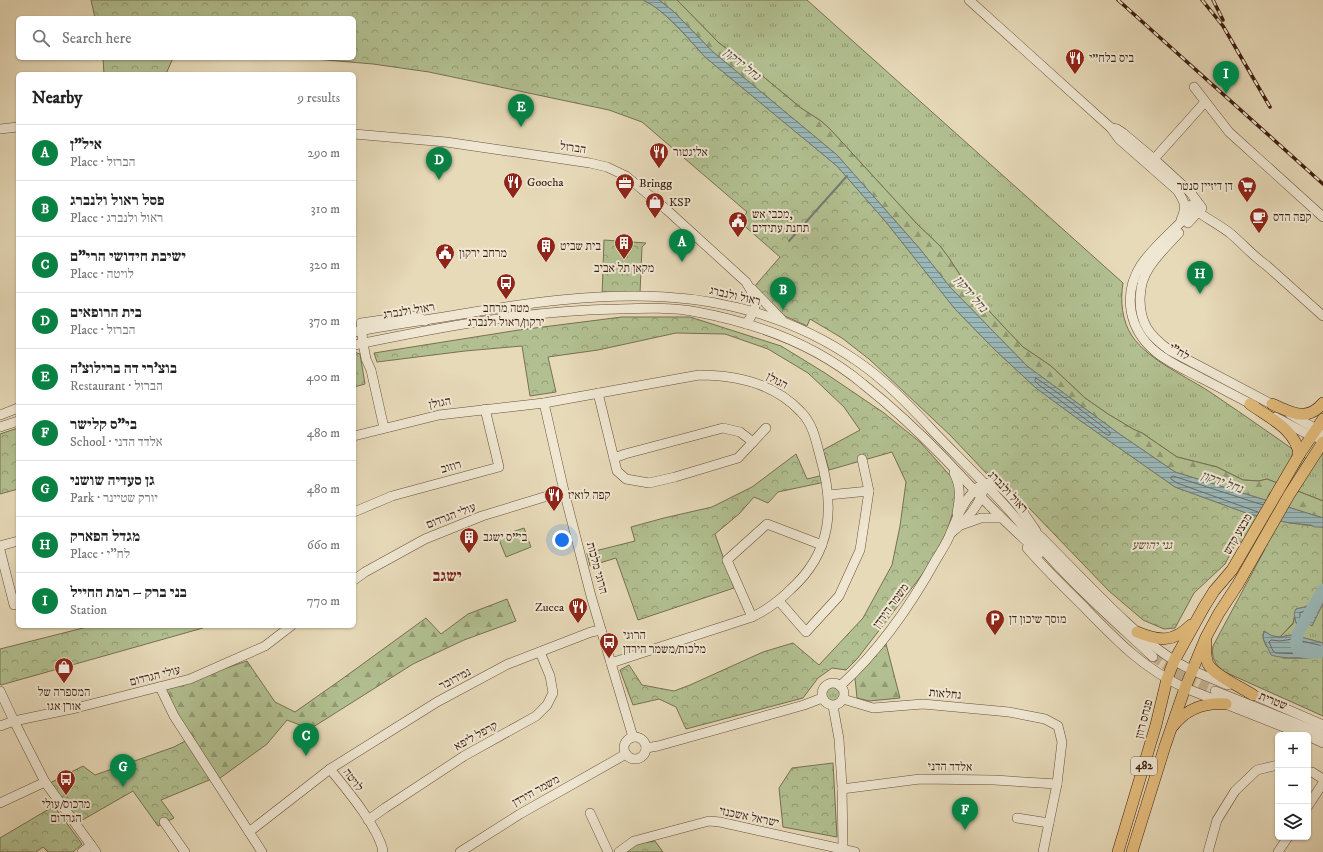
<!DOCTYPE html>
<meta charset="utf-8">
<style>
:root{--surface:#fff;--page:#f2f2f2;--text:#222;--muted:#767676;--line:#e0e0e0;--accent:#0b8043}
body{margin:0;font-family:"IM FELL DW Pica","Frank Ruhl Libre",serif;background:var(--page);color:var(--text)}
.controls{position:absolute;right:12px;bottom:12px;display:grid;overflow:hidden;border-radius:6px;box-shadow:0 1px 3px #0004}
.controls button{width:36px;height:36px;display:grid;place-items:center;padding:0;border:0;border-bottom:1px solid var(--line);background:var(--surface);color:var(--text);font:20px sans-serif}
.you{position:absolute;left:562px;top:540px;width:14px;height:14px;margin:-10px;border:3px solid #fff;border-radius:50%;background:#1a73e8;box-shadow:0 0 0 6px #1a73e833}
.badge{display:grid;place-items:center;width:26px;height:26px;border-radius:50%;background:var(--accent);color:#fff;font-size:13px;font-weight:700}
.pin{position:absolute;translate:-50% -33px;filter:drop-shadow(0 1px 2px #0008)}
.pin::after{content:'';position:absolute;top:21px;width:14px;height:12px;background:inherit;clip-path:polygon(0 0,100% 0,50% 100%)}
.list{margin:0;padding:0;list-style:none}
h2{display:flex;justify-content:space-between;align-items:center;height:52px;margin:0;padding:0 16px;font-size:17px}
h2 small{font-size:13px;font-weight:400;color:var(--muted)}
.list li{display:grid;grid-template-columns:26px 1fr auto;gap:12px;align-items:center;box-sizing:border-box;height:56px;padding:0 16px;border-top:1px solid var(--line)}
.list b{display:block;font-size:15px;white-space:nowrap}
.list p{margin:0;font-size:13px;white-space:nowrap;color:var(--muted)}
.list em{font-size:13px;font-style:normal;color:var(--muted)}
.icon{flex:none;width:22px;height:22px;fill:none;stroke:currentColor;stroke-width:2;stroke-linecap:round;stroke-linejoin:round}
.map{position:relative;flex:none;width:1323px;height:852px;overflow:hidden}
.search{position:absolute;background:var(--surface);box-shadow:0 1px 3px #0004;left:16px;top:16px;width:340px;height:44px;display:flex;align-items:center;gap:10px;box-sizing:border-box;padding:0 14px;border-radius:6px;color:var(--muted);font-size:15px}
.panel{position:absolute;background:var(--surface);box-shadow:0 1px 3px #0004;left:16px;top:72px;width:340px;height:556px;border-radius:6px}
.map>svg:first-child{display:block}
.grass{fill:url(#grass-tufts);stroke:#787051}
.forest{fill:url(#forest-firs);stroke:#787051}
.park{fill:url(#park-crowns);stroke:#787051}
.garden{fill:#b2c091;stroke:#787051}
.water{fill:url(#water-rules);stroke:#767b75}
.lines{fill:none;stroke-linecap:round;stroke-linejoin:round}
.shore{stroke:#6c6c64;stroke-width:1}
.stream{stroke:#767b75;stroke-width:2}
.river{stroke:#9ab8b8;stroke-width:12}
.minor-tunnel{stroke:#c5b597;stroke-width:9;stroke-dasharray:9 4.5;stroke-linecap:butt}
.minor-casing{stroke:#694e3b;stroke-width:10}
.major-casing{stroke:#3f1f11;stroke-width:12}
.minor{stroke:#efe7d2;stroke-width:9}
.major{stroke:#e4bd7c;stroke-width:11}
.rail-casing{stroke:#3f1f11;stroke-width:3.5}
.rail{stroke:#efe7d2;stroke-width:2;stroke-dasharray:6;stroke-linecap:butt}
.labels{text-anchor:middle;dominant-baseline:central;stroke-width:4;stroke-linejoin:round;paint-order:stroke}
.shield{fill:#efe7d2;stroke:#745b4b;stroke-width:1}
.shield-label{font-size:11px;font-weight:bold;fill:#3f1f11}
.poi-label{font-size:12px;fill:#3f1f11;stroke:#efe7d2;text-anchor:start}
.street-label{font-size:12px;fill:#3f1f11;stroke:#efe7d2}
.park-label{font-size:12px;font-style:italic;fill:#5c4731;stroke:#efe7d2}
.water-label{font-size:13px;font-style:italic;fill:#5a4d43;stroke:#efe7d2}
.district-label{font-size:16px;font-weight:bold;fill:#7a1f14;stroke:#efe7d2}
</style>
<div class="map">
<svg width="1323" height="852" viewBox="0 0 1323 852">
<defs>
<pattern id="grass-tufts" width="24" height="20" patternUnits="userSpaceOnUse"><rect width="24" height="20" fill="#b2c091"/><path d="M3 7l-1-3M5 7V3M7 7l1-3M15 17l-1-3M17 17v-4M19 17l1-3" fill="none" stroke="#929b75"/></pattern>
<pattern id="forest-firs" width="22" height="20" patternUnits="userSpaceOnUse"><rect width="22" height="20" fill="#b2c091"/><path d="M5 1l3.5 6h-7zM16 11l3.5 6h-7z" fill="#929b75"/></pattern>
<pattern id="park-crowns" width="20" height="18" patternUnits="userSpaceOnUse"><rect width="20" height="18" fill="#b2c091"/><path d="M2 6a3 3 0 1 1 6 0M12 15a3 3 0 1 1 6 0" fill="none" stroke="#929b75"/></pattern>
<pattern id="water-rules" width="6" height="5" patternUnits="userSpaceOnUse"><rect width="6" height="5" fill="#9ab8b8"/><path d="M0 2.5h6" fill="none" stroke="#7f9594"/></pattern>
</defs>
<rect width="100%" height="100%" fill="#e7dab9"/>
<filter id="stains"><feTurbulence type="fractalNoise" baseFrequency=".005" numOctaves="4"/><feColorMatrix values="0 0 0 0 .2 0 0 0 0 .09 0 0 0 0 .02 0 0 0 .5 -.17"/></filter>
<radialGradient id="worn" r=".72"><stop offset=".6" stop-color="#630" stop-opacity="0"/><stop offset="1" stop-color="#630" stop-opacity=".3"/></radialGradient>
<g class="grass">
<path d="M677,0H807L1123,283C1120,301 1122,321 1132,336C1149,361 1188,377 1213,394C1247,417 1281,441 1314,464L1323,452V501L1267,479L1259,481L1243,480L1217,467L1177,457L1142,433L1133,429L1108,414L1085,398L1051,366L1023,347L1003,326L969,289L949,258L940,246L917,224L830,129L821,121L801,108L754,69L719,43Z"/>
<polygon points="1323,603 1323,643 1293,635 1280,637 1293,624 1295,616 1296,623 1310,624 1312,626"/>
<circle cx="832" cy="695" r="9"/>
</g>
<g class="forest">
<polygon points="659,0 677,0 719,43 754,69 801,108 821,121 830,129 917,224 940,246 949,258 969,289 1003,326 1023,347 1051,366 1085,398 1108,414 1133,429 1142,433 1177,457 1217,467 1243,480 1259,481 1267,479 1323,501 1323,518 1175,472 1118,433 1027,366 950,287 920,249 837,155 713,52 674,12"/>
<polygon points="507,599 516,621 464,640 413,664 310,729 287,720 267,744 216,781 162,690 247,661 275,702 295,712 342,679 426,618 441,634 468,614"/>
<polygon points="885,640 900,698 869,701 857,698 855,678"/>
</g>
<g class="park">
<path d="M91,0H643C664,9 689,40 705,57L837,166L886,222L955,309L995,350L1036,388L1078,419L1175,487L1249,514L1290,523L1323,527V584L1312,600V603L1305,607L1296,609L1293,623L1280,637L1272,636L1264,631L1263,638L1266,646L1283,658H1306L1323,656V716L1225,672C1215,665 1211,658 1213,646L1265,549L1237,541L1225,564L1194,593L1175,628L1164,629L1143,620L1109,591L1003,481L994,476L988,475L950,435L869,359L842,338L810,319L807,326L778,313L754,287L780,257L740,222L747,212L642,122L609,110L429,72L373,64L303,58H354V18H95Z"/>
<polygon points="103,58 173,58 166,74 104,74"/>
<polygon points="604,240 646,243 642,247 640,293 602,297"/>
<polygon points="622,317 690,317 781,346 825,373 884,413 921,443 954,480 957,497 948,529 928,567 857,659 846,670 832,668 818,678 803,698 686,729 676,707 659,699 633,705 620,670 629,665 642,685 674,691 690,685 763,652 793,643 819,665 863,618 892,565 900,526 906,482 892,452 829,470 823,450 860,430 844,407 808,373 768,349 725,334 676,333 598,350 548,357 556,392 530,396 522,346 465,351 377,362 374,353 519,330"/>
<polygon points="354,352 360,354 365,384 354,387"/>
<polygon points="18,428 18,489 0,494 0,434"/>
<polygon points="796,454 807,479 824,475 825,482 778,492 768,503 754,497 739,514 715,534 734,588 638,620 616,558 590,566 587,553 635,541 631,527 664,518 712,507 752,487"/>
<polygon points="91,626 202,626 203,628 1,685 0,684 0,649"/>
<polygon points="189,739 214,778 161,800 174,818 158,826 133,791 79,822 50,783 83,766 95,775 174,747"/>
<polygon points="833,763 837,837 783,827 779,788 792,768"/>
<polygon points="54,806 82,844 73,852 48,852 43,847 36,852 0,852 0,838"/>
<polygon points="655,841 663,852 626,852 636,844"/>
</g>
<polygon class="garden" points="524,528 531,547 506,557 498,537"/>
<g class="water">
<path d="M643,0H659L674,12L713,52L837,155L920,249L950,287L1027,366L1118,433L1175,472L1323,518V527H1315L1311,525L1290,523L1249,514L1175,487L1078,419L1036,388L995,350L955,309L886,222L837,166L705,57C689,39 665,10 643,0Z"/>
<polygon points="1323,584 1323,603 1312,626 1309,624 1296,623 1294,613 1296,609 1305,607 1312,603 1312,600"/>
<path d="M1264,631L1272,636L1280,637L1293,635L1323,643V656C1311,659 1282,659 1271,655L1263,638Z"/>
</g>
<g class="lines">
<g class="shore">
<polygon points="1036,378 1068,400 1110,432 1110,435 1107,435 1039,385 1035,381"/>
<polyline points="1258,512 1177,483 1171,479 1171,477 1173,476 1263,505"/>
<polygon points="1313,608 1315,611 1310,620 1300,619 1300,613"/>
<polyline points="1323,646 1293,639 1280,641 1271,640 1269,642 1273,651 1276,653 1306,654 1323,653"/>
</g>
<polyline class="stream" points="789,241 847,176"/>
<path class="river" d="M1323,590L1298,633L1296,644L1298,650C1306,654 1315,653 1323,651"/>
<polyline class="minor-tunnel" points="1153,657 1180,675 1215,691"/>
<defs>
<g id="minor">
<path d="M969,0L1111,128L1119,139L1177,190C1185,202 1187,206 1181,220"/>
<polyline points="1194,87 1229,132 1323,217"/>
<polyline points="1111,128 1117,129 1123,133 1154,159 1190,192 1202,208"/>
<polyline points="0,129 18,127"/>
<path d="M354,134L446,142L590,163L607,167L626,176L667,210L746,282C758,301 759,306 746,324"/>
<polyline points="1153,165 1154,159 1205,102"/>
<path d="M1191,205L1192,208L1189,214C1173,231 1154,246 1141,265C1122,295 1129,330 1156,352C1169,363 1186,370 1201,378C1219,387 1237,397 1255,406"/>
<path d="M1194,209C1205,218 1219,224 1231,234C1243,244 1253,256 1266,265L1323,316"/>
<polyline points="1188,223 1198,212 1199,204"/>
<path d="M1179,233C1169,244 1157,255 1149,268C1138,284 1137,311 1147,328C1152,337 1161,344 1169,350L1277,407"/>
<polyline points="752,289 782,320"/>
<path d="M354,332C388,325 422,321 456,315C596,291 733,275 857,361C885,380 910,406 933,431C958,457 984,482 1008,509C1026,529 1042,550 1061,569C1090,600 1122,628 1153,657"/>
<path d="M354,345C441,327 530,310 619,309C645,308 672,307 697,312C756,323 816,345 863,384C892,407 920,433 946,460C976,492 1006,524 1040,553"/>
<polyline points="598,393 617,471 626,479 649,483 675,477 738,458 766,428"/>
<polyline points="544,403 564,491 591,596 633,737"/>
<polyline points="1290,414 1316,429 1320,433"/>
<polyline points="0,415 18,408"/>
<polyline points="1275,417 1311,436 1323,439"/>
<polyline points="0,427 18,421"/>
<polyline points="384,428 371,370 366,359 363,343 361,323 410,316 416,316 425,321"/>
<path d="M354,436L439,415L544,403L699,375C736,375 775,384 801,412C813,424 816,441 820,456C835,507 832,552 791,589C779,601 767,610 752,617L611,663"/>
<polyline points="614,458 625,454 723,428 740,432 753,442"/>
<polyline points="862,459 869,491"/>
<path d="M954,473C961,486 960,498 957,513"/>
<polyline points="354,512 392,496 499,467 485,409"/>
<polyline points="961,525 981,518 1001,518"/>
<path d="M1030,528L1041,537C1069,565 1096,594 1125,621C1140,635 1157,650 1175,661C1191,671 1210,678 1228,685"/>
<path d="M951,533C963,524 979,506 983,491"/>
<polyline points="0,546 18,541"/>
<path d="M1027,548C1045,569 1065,588 1085,608C1117,641 1143,668 1185,688L1304,735"/>
<polyline points="0,550 14,605 18,604"/>
<polyline points="354,580 365,572 425,539 482,516 564,491"/>
<polyline points="779,601 806,632 839,596 860,550 869,491 828,495"/>
<polyline points="752,617 727,560 767,524 822,545"/>
<circle cx="833" cy="694" r="11"/>
<path d="M840,686C879,651 911,605 937,558C942,550 948,541 951,532C957,518 962,504 973,492C976,487 985,483 991,483C1005,484 1028,519 1036,531"/>
<polyline points="160,687 174,716 262,852"/>
<polyline points="0,691 14,721 45,782 96,852"/>
<polyline points="1215,691 1323,734"/>
<polyline points="1247,692 1323,725"/>
<polyline points="843,699 873,708 923,704 1009,712 1045,719 1058,726 1062,742 1057,784 1043,852"/>
<polyline points="833,706 839,739 842,786 843,849"/>
<polyline points="0,726 14,721 76,708 190,679 265,646 291,626"/>
<polyline points="1308,736 1323,743"/>
<circle cx="635" cy="748" r="11"/>
<polyline points="646,748 658,746 804,705 822,698"/>
<polyline points="330,769 437,702 508,664 591,632 601,630"/>
<polyline points="1308,771 1312,772 1323,779"/>
<polyline points="842,789 920,779 994,780 1057,784"/>
<polyline points="0,803 45,782"/>
<polyline points="1308,806 1323,783"/>
<polyline points="590,813 608,852"/>
<polyline points="1017,818 1049,823"/>
<polyline points="368,820 385,808 464,756 536,716 547,705 553,693 550,676 540,652"/>
<polyline points="164,822 185,852"/>
<path d="M249,832L330,769C347,790 376,824 383,850L382,852"/>
<polyline points="82,852 91,845"/>
<polyline points="460,852 520,814 626,754"/>
<polyline points="619,852 634,841 709,821 720,822 855,852"/>
<polyline points="1208,852 1217,820 1235,791 1257,770 1278,765"/>
<polyline points="1278,852 1288,837"/>
</g>
<g id="major">
<path d="M1250,404C1268,417 1297,430 1299,455"/>
<path d="M1272,404C1291,412 1306,423 1323,403"/>
<path d="M1137,632C1159,641 1173,643 1191,625"/>
<path d="M1206,642C1206,649 1205,657 1208,664C1215,676 1241,687 1253,695"/>
<path d="M1173,726C1186,709 1205,702 1226,704"/>
<polyline points="1118,852 1156,725 1167,679 1174,661 1204,607 1214,591 1232,570 1299,455 1323,419"/>
<polyline points="1132,852 1165,746 1185,688 1206,637 1219,613 1238,584 1289,495 1323,442"/>
</g>
</defs>
<use href="#minor" class="minor-casing"/>
<use href="#major" class="major-casing"/>
<use href="#minor" class="minor"/>
<use href="#major" class="major"/>
<defs>
<g id="rail">
<polyline points="1118,0 1323,184"/>
<polyline points="1202,0 1223,26 1270,107"/>
<polyline points="1213,0 1223,20"/>
</g>
</defs>
<use href="#rail" class="rail-casing"/>
<use href="#rail" class="rail"/>
</g>
<defs>
<symbol id="restaurant-pin" viewBox="-11 -11 22 30"><path d="M0 17L-7.5 6A9.5 9.5 0 1 1 7.5 6Z" fill="#8f2418" stroke="#efe7d2"/><path d="M-5-6h1v4h1v-4h1v4h1v-4h1v5L-1.5 .5V6h-2V.5L-5-1ZM5-6V6H3V1.5H1.5Q1.5-4 5-6Z" fill="#fff"/></symbol>
<symbol id="office-pin" viewBox="-11 -11 22 30"><path d="M0 17L-7.5 6A9.5 9.5 0 1 1 7.5 6Z" fill="#8f2418" stroke="#efe7d2"/><path d="M-6-3h4V-5.5h4V-3h4V5H-6ZM-1-4.5V-3h2v-1.5ZM-6 0V1H6V0Z" fill="#fff"/></symbol>
<symbol id="supermarket-pin" viewBox="-11 -11 22 30"><path d="M0 17L-7.5 6A9.5 9.5 0 1 1 7.5 6Z" fill="#8f2418" stroke="#efe7d2"/><path d="M-6-5.5h2.5l.6 2H6L4.5 2H-2.5L-4.4-4H-6ZM-1.5 3.2a1.3 1.3 0 1 0 .1 0ZM3 3.2a1.3 1.3 0 1 0 .1 0Z" fill="#fff"/></symbol>
<symbol id="shop-pin" viewBox="-11 -11 22 30"><path d="M0 17L-7.5 6A9.5 9.5 0 1 1 7.5 6Z" fill="#8f2418" stroke="#efe7d2"/><path d="M-5-2.5h2.3a2.7 3.5 0 0 1 5.4 0H5L5.5 6h-11ZM-1.5-2.5h3a1.5 2.3 0 0 0-3 0Z" fill="#fff"/></symbol>
<symbol id="cafe-pin" viewBox="-11 -11 22 30"><path d="M0 17L-7.5 6A9.5 9.5 0 1 1 7.5 6Z" fill="#8f2418" stroke="#efe7d2"/><path d="M-5.5-4.5H6V0H3Q3 3.5 0 3.5H-2.5Q-5.5 3.5-5.5 0ZM3-3.2v2h1.7v-2ZM-6 4.5H4V6H-6Z" fill="#fff"/></symbol>
<symbol id="civic-pin" viewBox="-11 -11 22 30"><path d="M0 17L-7.5 6A9.5 9.5 0 1 1 7.5 6Z" fill="#8f2418" stroke="#efe7d2"/><path d="M-.6-6.5H3V-4.5H.6V-3L4-1V1h2V6H-6V1h2V-1L-.6-3ZM-1.2 2.5V6h2.4V2.5Z" fill="#fff"/></symbol>
<symbol id="building-pin" viewBox="-11 -11 22 30"><path d="M0 17L-7.5 6A9.5 9.5 0 1 1 7.5 6Z" fill="#8f2418" stroke="#efe7d2"/><path d="M-4-6H4V6H1V3H-1V6H-4ZM-2.5-4.3h1.7v1.8h-1.7ZM.8-4.3h1.7v1.8H.8ZM-2.5-1h1.7V.8h-1.7ZM.8-1h1.7V.8H.8Z" fill="#fff"/></symbol>
<symbol id="bus-pin" viewBox="-11 -11 22 30"><path d="M0 17L-7.5 6A9.5 9.5 0 1 1 7.5 6Z" fill="#8f2418" stroke="#efe7d2"/><path d="M-5-6H5V4H4V6H2V4H-2V6H-4V4H-5ZM-3.5-4V0h7V-4ZM-3.5 1.2v1.5H-2V1.2ZM2 1.2v1.5H3.5V1.2Z" fill="#fff"/></symbol>
<symbol id="parking-pin" viewBox="-11 -11 22 30"><path d="M0 17L-7.5 6A9.5 9.5 0 1 1 7.5 6Z" fill="#8f2418" stroke="#efe7d2"/><path d="M-3.5-5.5H1a3.5 3.5 0 0 1 0 7H-1V5.5H-3.5ZM-1-3.4V-.6H.8a1.4 1.4 0 0 0 0-2.8Z" fill="#fff"/></symbol>
</defs>
<g fill-rule="evenodd">
<use href="#restaurant-pin" x="1064" y="47" width="22" height="30"/>
<use href="#restaurant-pin" x="648" y="141" width="22" height="30"/>
<use href="#restaurant-pin" x="502" y="171" width="22" height="30"/>
<use href="#office-pin" x="614" y="172" width="22" height="30"/>
<use href="#supermarket-pin" x="1236" y="175" width="22" height="30"/>
<use href="#shop-pin" x="644" y="191" width="22" height="30"/>
<use href="#cafe-pin" x="1248" y="206" width="22" height="30"/>
<use href="#civic-pin" x="727" y="210" width="22" height="30"/>
<use href="#building-pin" x="613" y="232" width="22" height="30"/>
<use href="#building-pin" x="535" y="235" width="22" height="30"/>
<use href="#civic-pin" x="434" y="242" width="22" height="30"/>
<use href="#bus-pin" x="495" y="272" width="22" height="30"/>
<use href="#restaurant-pin" x="543" y="484" width="22" height="30"/>
<use href="#building-pin" x="458" y="526" width="22" height="30"/>
<use href="#restaurant-pin" x="567" y="596" width="22" height="30"/>
<use href="#parking-pin" x="984" y="608" width="22" height="30"/>
<use href="#bus-pin" x="598" y="631" width="22" height="30"/>
<use href="#shop-pin" x="53" y="656" width="22" height="30"/>
<use href="#bus-pin" x="55" y="768" width="22" height="30"/>
</g>
<g class="labels">
<rect class="shield" x="1131" y="757" width="26" height="18" rx="3"/>
<g class="shield-label">
<text x="1144" y="766">482</text>
</g>
<g class="poi-label">
<text x="1089" y="58">ביס בלח"י</text>
<text x="673" y="152">אליגטור</text>
<text x="527" y="182">Goocha</text>
<text x="639" y="183">Bringg</text>
<text x="1233" y="186" text-anchor="end">דן דיזיין סנטר</text>
<text x="669" y="202">KSP</text>
<text x="752" y="214">מכבי אש,<tspan x="752" dy="14">תחנת עתידים</tspan></text>
<text x="1273" y="217">קפה הדס</text>
<text x="560" y="246">בית שביט</text>
<text x="459" y="253">מרחב ירקון</text>
<text x="624" y="268" text-anchor="middle">מקאן תל אביב</text>
<text x="506" y="308" text-anchor="middle">מטה מרחב<tspan x="506" dy="14">ירקון/ראול ולנברג</tspan></text>
<text x="568" y="495">קפה לואיז</text>
<text x="483" y="537">בי"ס ישגב</text>
<text x="564" y="607" text-anchor="end">Zucca</text>
<text x="1009" y="619">מוסך שיכון דן</text>
<text x="623" y="635">הרוגי<tspan x="623" dy="14">מלכות/משמר הירדן</tspan></text>
<text x="64" y="692" text-anchor="middle">המספרה של<tspan x="64" dy="14">אורן אגו</tspan></text>
<text x="66" y="804" text-anchor="middle">מרכוס/עולי<tspan x="66" dy="14">הגרדום</tspan></text>
</g>
<g class="street-label">
<text transform="translate(573 148) rotate(8)">הברזל</text>
<text transform="translate(735 296) rotate(13)">ראול ולנברג</text>
<text transform="translate(409 311) rotate(-9)">ראול ולנברג</text>
<text transform="translate(1179 352) rotate(30)">לח"י</text>
<text transform="translate(777 381) rotate(28)">הגולן</text>
<text transform="translate(440 403) rotate(-10)">הגולן</text>
<text transform="translate(451 467) rotate(-15)">רוזוב</text>
<text transform="translate(1008 492) rotate(47)">ראול ולנברג</text>
<text transform="translate(451 516) rotate(-21)">עולי הגרדום</text>
<text transform="translate(1238 534) rotate(-60)">מבצע קדש</text>
<text transform="translate(597 568) rotate(75)">הרוגי מלכות</text>
<text transform="translate(891 606) rotate(-54)">משמר הירדן</text>
<text transform="translate(155 676) rotate(-14)">עולי הגרדום</text>
<text transform="translate(455 679) rotate(-28)">נמירובר</text>
<text transform="translate(945 694) rotate(5)">נחלאות</text>
<text transform="translate(1273 701) rotate(22)">שטרית</text>
<text transform="translate(1144 719) rotate(-75)">פנחס רוזן</text>
<text transform="translate(476 736) rotate(-29)">קרפל ליפא</text>
<text transform="translate(950 767) rotate(1)">אלדד הדני</text>
<text transform="translate(353 780) rotate(53)">לויטה</text>
<text transform="translate(536 791) rotate(-29)">משמר הירדן</text>
<text transform="translate(749 817) rotate(12)">ישראל אשכנזי</text>
</g>
<g class="park-label">
<text x="1152" y="545">גני יהושע</text>
</g>
<g class="water-label">
<text transform="translate(742 64) rotate(39)">נחל ירקון</text>
<text transform="translate(971 294) rotate(50)">נחל ירקון</text>
<text transform="translate(1222 482) rotate(20)">נחל ירקון</text>
</g>
<g class="district-label">
<text x="447" y="576">ישגב</text>
</g>
</g>
<rect width="100%" height="100%" filter="url(#stains)"/>
<rect width="100%" height="100%" fill="url(#worn)"/>
</svg>
<div class="controls">
<button>+</button>
<button>−</button>
<button><svg class="icon" aria-label="layers" viewBox="0 0 24 24"><path d="M12 4l9 5-9 5-9-5zM3 14l9 5 9-5"/></svg></button>
</div>
<div class="you"></div>
<div class="pin badge" style="left:682px;top:262px">A</div>
<div class="pin badge" style="left:783px;top:310px">B</div>
<div class="pin badge" style="left:306px;top:756px">C</div>
<div class="pin badge" style="left:439px;top:180px">D</div>
<div class="pin badge" style="left:521px;top:127px">E</div>
<div class="pin badge" style="left:965px;top:830px">F</div>
<div class="pin badge" style="left:123px;top:787px">G</div>
<div class="pin badge" style="left:1200px;top:294px">H</div>
<div class="pin badge" style="left:1226px;top:94px">I</div>
<div class="search"><svg class="icon" aria-label="search" viewBox="0 0 24 24"><circle cx="10" cy="10" r="6"/><path d="M15 15l6 6"/></svg>Search here</div>
<section class="panel">
<h2>Nearby<small>9 results</small></h2>
<ul class="list">
<li><span class="badge">A</span><div><b>איל&quot;ן</b><p>Place · הברזל</p></div><em>290 m</em></li>
<li><span class="badge">B</span><div><b>פסל ראול ולנברג</b><p>Place · ראול ולנברג</p></div><em>310 m</em></li>
<li><span class="badge">C</span><div><b>ישיבת חידושי הרי&quot;ם</b><p>Place · לויטה</p></div><em>320 m</em></li>
<li><span class="badge">D</span><div><b>בית הרופאים</b><p>Place · הברזל</p></div><em>370 m</em></li>
<li><span class="badge">E</span><div><b>בוצ'רי דה ברילוצ'ה</b><p>Restaurant · הברזל</p></div><em>400 m</em></li>
<li><span class="badge">F</span><div><b>בי&quot;ס קלישר</b><p>School · אלדד הדני</p></div><em>480 m</em></li>
<li><span class="badge">G</span><div><b>גן סעדיה שושני</b><p>Park · יורק שטיינר</p></div><em>480 m</em></li>
<li><span class="badge">H</span><div><b>מגדל הפארק</b><p>Place · לח&quot;י</p></div><em>660 m</em></li>
<li><span class="badge">I</span><div><b>בני ברק – רמת החייל</b><p>Station</p></div><em>770 m</em></li>
</ul>
</section>
</div>
